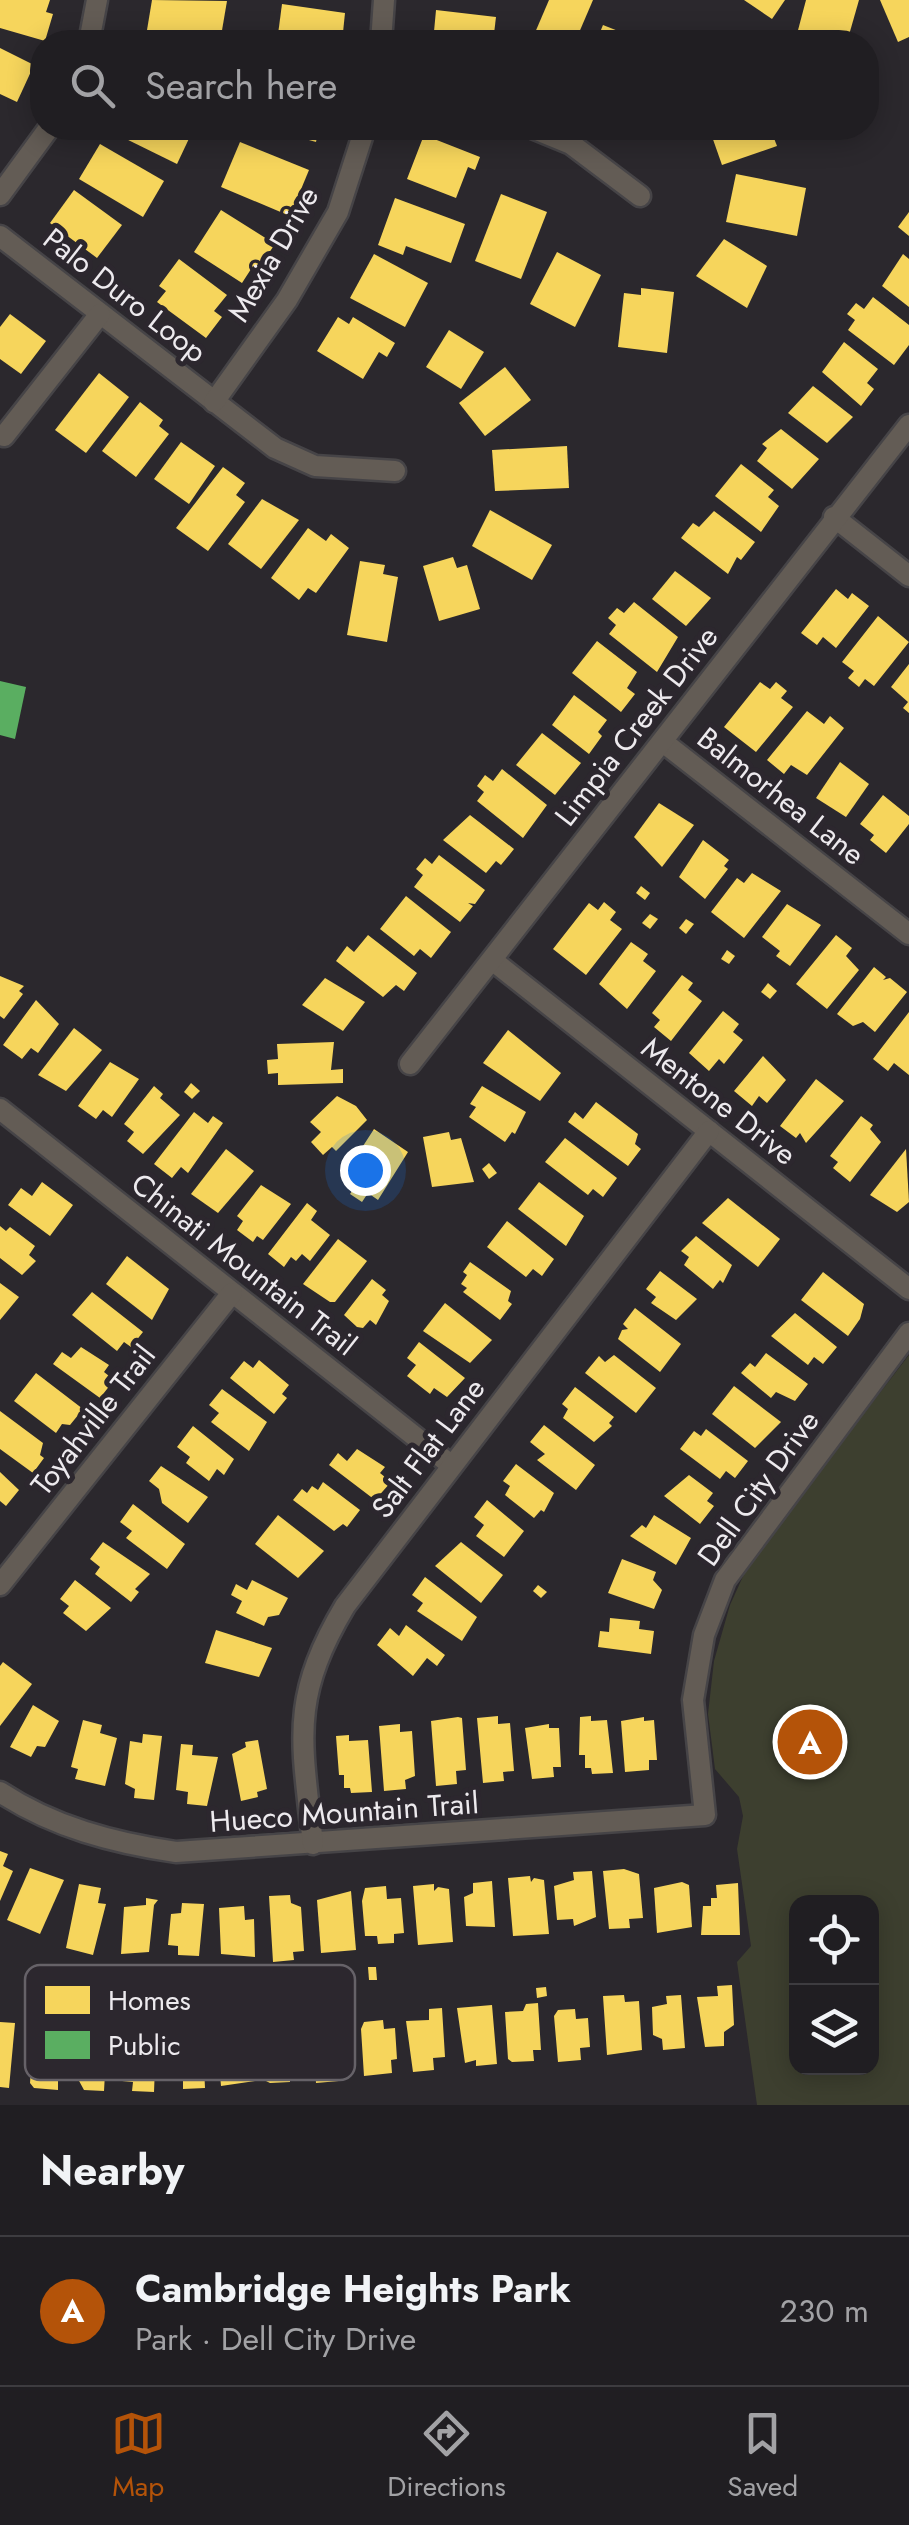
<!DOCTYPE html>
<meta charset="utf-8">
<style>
:root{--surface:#201e22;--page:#2d2b2f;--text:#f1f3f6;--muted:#a2a2a5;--line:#3d3c40;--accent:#b45309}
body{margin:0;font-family:Jost,sans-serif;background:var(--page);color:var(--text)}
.controls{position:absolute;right:30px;bottom:30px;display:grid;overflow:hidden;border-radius:20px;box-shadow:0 5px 25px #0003}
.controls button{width:90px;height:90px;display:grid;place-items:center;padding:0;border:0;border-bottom:2px solid var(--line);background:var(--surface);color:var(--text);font:50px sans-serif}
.you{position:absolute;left:365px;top:1170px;width:35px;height:35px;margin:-25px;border:8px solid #fff;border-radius:50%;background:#1a73e8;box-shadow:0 0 0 15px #1a73e833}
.badge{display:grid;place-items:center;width:65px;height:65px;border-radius:50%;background:var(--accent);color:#fff;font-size:32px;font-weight:700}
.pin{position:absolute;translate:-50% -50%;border:5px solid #fff;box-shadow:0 2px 10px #0006}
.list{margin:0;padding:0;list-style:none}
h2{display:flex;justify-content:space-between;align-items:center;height:130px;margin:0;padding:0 40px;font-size:42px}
h2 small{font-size:32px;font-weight:400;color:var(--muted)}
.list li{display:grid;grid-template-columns:65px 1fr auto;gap:30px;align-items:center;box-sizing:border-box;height:150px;padding:0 40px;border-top:2px solid var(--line)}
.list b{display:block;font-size:38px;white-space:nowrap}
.list p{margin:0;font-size:32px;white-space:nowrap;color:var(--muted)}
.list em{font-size:32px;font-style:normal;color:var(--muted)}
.icon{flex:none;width:55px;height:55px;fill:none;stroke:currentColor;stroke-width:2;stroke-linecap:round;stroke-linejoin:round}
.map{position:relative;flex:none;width:909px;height:2105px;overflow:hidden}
.search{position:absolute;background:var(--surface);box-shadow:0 5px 25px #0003;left:30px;right:30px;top:30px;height:110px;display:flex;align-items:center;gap:25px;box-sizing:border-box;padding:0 35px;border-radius:40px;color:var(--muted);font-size:38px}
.sheet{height:280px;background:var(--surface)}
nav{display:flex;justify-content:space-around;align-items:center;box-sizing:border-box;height:140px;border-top:2px solid var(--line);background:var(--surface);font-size:28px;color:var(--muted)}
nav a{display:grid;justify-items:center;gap:5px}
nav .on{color:var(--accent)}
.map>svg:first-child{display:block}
.green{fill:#3d3f2f;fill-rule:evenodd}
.homes{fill:#f6d55c}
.public{fill:#5aae61}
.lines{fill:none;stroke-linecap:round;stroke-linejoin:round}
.minor-casing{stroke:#464447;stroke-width:25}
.minor{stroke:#635c55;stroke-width:20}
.labels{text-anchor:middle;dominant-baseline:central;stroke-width:10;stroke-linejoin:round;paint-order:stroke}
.street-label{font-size:30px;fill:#edeaee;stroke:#2c272e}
.key{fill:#2c272e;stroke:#666268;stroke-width:2.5}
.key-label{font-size:28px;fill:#edeaee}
</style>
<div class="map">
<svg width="909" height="2105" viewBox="0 0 909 2105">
<rect width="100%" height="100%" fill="#2b282d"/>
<path class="green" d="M909,1355V2105H757L737,1962L751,1946L737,1849L743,1816L739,1797L715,1769L708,1714L714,1661L730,1605L749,1563ZM796,1902H872V2068H796Z"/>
<g class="homes">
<polygon points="0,0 50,0 46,12 53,14 45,41 0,28"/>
<polygon points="152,0 227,1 220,42 147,30"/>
<polygon points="549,0 593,0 575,42 531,42"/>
<polygon points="744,0 785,0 772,19"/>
<polygon points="806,0 859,0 847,42 797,34"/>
<polygon points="880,0 909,0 909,37 898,42"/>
<polygon points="282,4 345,13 342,42 277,42"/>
<polygon points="436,10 496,17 493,42 433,42"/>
<polygon points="603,25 646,42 596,42"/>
<polygon points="0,48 34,65 17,102 0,94"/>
<polygon points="121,128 194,128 177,164 118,135"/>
<polygon points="266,128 319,128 316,142"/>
<polygon points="709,128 770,128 777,146 722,165"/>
<polygon points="424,135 480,157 475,170 468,167 456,198 407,179"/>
<polygon points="240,142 309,170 290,216 221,187"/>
<polygon points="100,144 164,181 143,217 79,179"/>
<polygon points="736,174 806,188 797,236 726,222"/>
<polygon points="74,190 122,225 97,258 50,223"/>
<polygon points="501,194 547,212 521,279 475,261"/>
<polygon points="395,198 465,224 451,263 406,246 403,255 378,245"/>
<polygon points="221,210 275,244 258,269 253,266 242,283 194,252"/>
<polygon points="909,212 909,236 898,227"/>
<polygon points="724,239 767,266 747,308 696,276"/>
<polygon points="557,252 601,275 575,327 530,304"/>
<polygon points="374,254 428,283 405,327 350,298"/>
<polygon points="903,254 909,259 909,307 882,286"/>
<polygon points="179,259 227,295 214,311 222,317 206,338 157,302 166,291 159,286"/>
<polygon points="641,288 674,292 667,353 618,347 624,293 641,295"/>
<polygon points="873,297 909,325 909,345 894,365 848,330 855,320 847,314 856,303 864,309"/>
<polygon points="10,314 46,341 21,374 0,359 0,327"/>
<polygon points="338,317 349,324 353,317 395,343 387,357 379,352 363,379 317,351"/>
<polygon points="449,330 484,352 461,389 426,367"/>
<polygon points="844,342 878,369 867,383 874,389 861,406 822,372"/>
<polygon points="505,367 531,400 485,436 459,403"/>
<polygon points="99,373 129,397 86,453 55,430"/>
<polygon points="813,386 853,417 827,443 788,413"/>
<polygon points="140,402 163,420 159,426 169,434 136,477 102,451"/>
<polygon points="781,429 819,459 792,489 757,461 767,448 762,444"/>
<polygon points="181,442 215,466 189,504 154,479"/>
<polygon points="567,446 569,488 495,491 492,450"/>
<polygon points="741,464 774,490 768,497 779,506 761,532 715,496"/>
<polygon points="223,467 245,483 236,495 245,502 208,551 176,528"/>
<polygon points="262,499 299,520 261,569 228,544"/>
<polygon points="490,510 552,545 532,580 472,546"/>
<polygon points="714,511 755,542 741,560 737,557 728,574 681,538 693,523 699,527"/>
<polygon points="308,528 326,541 331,534 349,548 316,593 308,588 299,600 271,578"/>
<polygon points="453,557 457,568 467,565 480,609 439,621 423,566"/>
<polygon points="360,561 385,565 383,574 398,577 387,642 347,635"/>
<polygon points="675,571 711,598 686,626 652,599"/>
<polygon points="836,589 848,599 852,593 869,606 836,648 823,637 817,645 801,633"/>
<polygon points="634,602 678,637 657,672 609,634 616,625 608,618 617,608 624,613"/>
<polygon points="878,616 909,642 874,686 865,679 859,687 848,678 854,671 842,662"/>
<polygon points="597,641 637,672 627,688 635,694 621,712 572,673"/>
<polygon points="909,664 909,713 903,708 908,702 891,687"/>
<polygon points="760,682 770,689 776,682 787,691 781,698 793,707 756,752 724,727"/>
<polygon points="574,695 607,720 598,732 602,736 589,754 552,725"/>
<polygon points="807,711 824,724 830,716 844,728 807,775 791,765 784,774 767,760"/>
<polygon points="542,733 581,763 555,795 516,765"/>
<polygon points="840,762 869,784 846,817 816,798"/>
<polygon points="502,769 547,805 523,838 477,801 484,792 477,786 485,775 493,781"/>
<polygon points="883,795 909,816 909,824 886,853 870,840 874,835 860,824"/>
<polygon points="659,803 694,825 662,867 634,837"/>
<polygon points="470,815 514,849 501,865 496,861 486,873 443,840"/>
<polygon points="703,840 729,860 724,866 728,869 705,899 679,877"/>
<polygon points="439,855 485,890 475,904 468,903 473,906 460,922 414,887 423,875 416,869 425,858 432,864"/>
<polygon points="752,873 781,891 744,938 711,912 737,878 744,883"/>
<polygon points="641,886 650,893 645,900 636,893"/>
<polygon points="406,896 451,932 431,958 420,949 414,956 380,929"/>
<polygon points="604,902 616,912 610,920 622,929 586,975 553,949 589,903 598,910"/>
<polygon points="787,904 821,925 790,966 776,956 780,951 762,937"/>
<polygon points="650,914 658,919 650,929 642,923"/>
<polygon points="686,919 694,924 686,934 679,928"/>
<polygon points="368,935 417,973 404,991 396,985 383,997 336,961 347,946 354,952"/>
<polygon points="836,935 852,948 846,956 859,970 827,1009 796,984"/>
<polygon points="631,942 648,954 643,961 656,971 627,1009 599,984"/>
<polygon points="727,950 735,956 729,964 721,959"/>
<polygon points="874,967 886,977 883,980 890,978 907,992 875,1032 863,1022 853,1026 837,1014"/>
<polygon points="682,975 693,983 688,990 702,1001 671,1041 654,1027 660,1020 652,1013"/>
<polygon points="0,976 24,986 19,991 23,994 4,1019 0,1016"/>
<polygon points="325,978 365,1002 343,1031 302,1005"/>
<polygon points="768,983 777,991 770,999 761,992"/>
<polygon points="36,1000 59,1024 38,1053 31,1048 22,1059 3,1045"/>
<polygon points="723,1011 739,1024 733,1032 743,1040 724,1064 719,1059 709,1071 689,1053"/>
<polygon points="909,1012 909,1075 894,1063 888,1071 873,1059"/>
<polygon points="74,1028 102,1050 66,1091 38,1075"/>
<polygon points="508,1030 561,1073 540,1101 483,1063"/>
<polygon points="334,1042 331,1070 343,1069 343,1083 278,1085 278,1073 268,1074 267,1060 278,1059 277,1044"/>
<polygon points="763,1056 786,1080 767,1103 759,1096 752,1106 734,1091"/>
<polygon points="110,1062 139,1079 112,1117 103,1110 96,1119 78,1106"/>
<polygon points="816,1079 844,1101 806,1143 800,1133 796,1138 780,1126"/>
<polygon points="191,1083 200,1091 192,1099 184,1092"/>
<polygon points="154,1086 163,1094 160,1098 180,1115 143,1154 127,1141 134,1132 124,1124"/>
<polygon points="482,1086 526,1112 515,1134 512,1132 505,1142 469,1117 476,1107 470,1104"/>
<polygon points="337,1096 356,1106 367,1120 336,1151 332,1147 323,1155 311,1142 321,1132 310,1122"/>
<polygon points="596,1102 638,1134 635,1144 641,1149 628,1166 568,1122 575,1112 583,1119"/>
<polygon points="194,1112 208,1123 213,1116 223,1123 188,1173 181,1167 172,1178 154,1164"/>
<polygon points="861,1116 873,1125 870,1129 881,1142 850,1182 833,1168 838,1162 830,1156"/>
<polygon points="374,1129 408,1152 378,1200 368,1193 362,1202 350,1194 356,1185 343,1177"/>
<polygon points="449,1132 451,1140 461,1138 474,1182 432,1187 423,1137"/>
<polygon points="565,1138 617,1178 603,1197 593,1189 588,1195 545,1162"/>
<polygon points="226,1149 254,1171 218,1213 191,1194"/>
<polygon points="906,1149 909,1202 897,1212 870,1195"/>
<polygon points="489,1163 497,1173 489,1179 482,1169"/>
<polygon points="42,1182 73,1205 50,1236 8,1205 21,1188 32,1196"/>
<polygon points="539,1182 584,1216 566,1246 518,1209"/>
<polygon points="261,1185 291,1204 263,1240 257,1236 253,1242 237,1230 243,1221 237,1216"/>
<polygon points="728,1198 780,1239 758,1267 702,1223"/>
<polygon points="307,1203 317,1211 311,1220 330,1235 310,1261 302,1254 296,1261 291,1257 284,1267 268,1254"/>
<polygon points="507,1221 554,1259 542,1276 533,1269 526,1277 487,1247"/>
<polygon points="0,1226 6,1231 10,1227 35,1246 29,1255 36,1261 22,1275 0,1258"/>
<polygon points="696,1236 732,1265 723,1283 720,1280 713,1289 684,1265 689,1257 681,1251"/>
<polygon points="338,1239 367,1261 335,1302 330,1302 303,1284"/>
<polygon points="127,1256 169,1289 152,1320 106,1284"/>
<polygon points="470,1262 511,1291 508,1301 512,1304 500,1320 463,1292 467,1288 461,1284 467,1275 463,1272"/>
<polygon points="660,1271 697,1299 676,1320 651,1303 656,1297 646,1289"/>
<polygon points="823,1272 864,1304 860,1319 848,1336 801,1300"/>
<polygon points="372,1279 386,1290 382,1295 389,1301 376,1325 370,1320 363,1328 357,1327 344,1315"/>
<polygon points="0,1283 19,1297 0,1320"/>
<polygon points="92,1292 143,1332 131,1347 124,1342 117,1351 72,1315"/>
<polygon points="445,1303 492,1340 470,1363 423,1331"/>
<polygon points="635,1308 681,1344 660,1372 618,1339 622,1330 628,1329 623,1324"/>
<polygon points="795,1313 837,1347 823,1364 814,1357 808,1365 771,1336"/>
<polygon points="419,1342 465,1378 447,1397 434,1388 430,1394 407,1376 416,1365 407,1358"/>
<polygon points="81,1347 109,1365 104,1372 114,1380 100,1398 53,1364 62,1352 71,1358"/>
<polygon points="766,1353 808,1384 795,1401 776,1392 771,1398 741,1373 750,1363 755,1367"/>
<polygon points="614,1355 656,1388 636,1413 585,1373 599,1356 605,1362"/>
<polygon points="259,1360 289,1385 282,1394 287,1398 274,1414 230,1378 244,1361 253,1368"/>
<polygon points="36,1373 83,1409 70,1425 62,1424 56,1433 14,1401"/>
<polygon points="734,1386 781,1422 755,1448 712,1414"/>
<polygon points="575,1387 614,1417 609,1423 612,1426 594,1442 563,1418 568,1409 562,1404"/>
<polygon points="222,1389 267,1422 249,1451 211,1422 219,1413 209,1405"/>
<polygon points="0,1411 43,1443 40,1455 44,1458 33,1473 0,1449"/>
<polygon points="544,1425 595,1465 576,1490 537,1460 545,1454 530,1442"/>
<polygon points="193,1426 234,1459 224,1475 217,1469 209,1481 186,1463 190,1457 177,1447"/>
<polygon points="706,1429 748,1461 735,1478 726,1471 720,1479 680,1449 694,1431 701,1436"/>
<polygon points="357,1449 385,1467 380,1473 391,1482 375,1500 329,1465 338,1453 347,1461"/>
<polygon points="516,1464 554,1493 544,1512 541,1510 534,1518 505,1495 510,1486 503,1481"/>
<polygon points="161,1466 208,1497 188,1523 162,1503 159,1489 149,1481"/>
<polygon points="0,1472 19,1490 6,1506 0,1501"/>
<polygon points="689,1475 713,1493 707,1501 714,1506 700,1524 664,1496"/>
<polygon points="323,1482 360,1510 347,1527 343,1524 334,1531 293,1500 302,1489 307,1493 312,1486 318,1490"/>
<polygon points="487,1500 524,1531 504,1557 476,1536 484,1525 474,1517"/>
<polygon points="133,1504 185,1544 167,1569 126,1538 132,1531 120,1522"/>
<polygon points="278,1515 324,1551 298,1578 255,1544"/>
<polygon points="654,1515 691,1538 676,1565 630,1536 642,1525 646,1528"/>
<polygon points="103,1542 150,1574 135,1589 139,1592 131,1602 95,1574 100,1567 90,1559"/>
<polygon points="461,1542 503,1575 481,1603 435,1566"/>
<polygon points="622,1559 656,1572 653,1580 662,1590 654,1609 608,1593"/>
<polygon points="425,1577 477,1617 462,1641 417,1611 423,1603 412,1595"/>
<polygon points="75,1580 111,1608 86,1631 63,1613 69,1606 60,1599"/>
<polygon points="252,1580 288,1598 279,1615 268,1617 264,1626 236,1613 242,1601 231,1595 236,1584 247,1590"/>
<polygon points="538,1585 547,1592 541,1598 533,1591"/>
<polygon points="610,1618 640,1621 639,1629 654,1631 651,1654 598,1647 600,1631 609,1632"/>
<polygon points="406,1625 445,1655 437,1666 427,1658 413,1676 377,1645 390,1628 399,1636"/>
<polygon points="216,1630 272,1648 259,1677 205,1663"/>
<polygon points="3,1662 32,1684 0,1726 0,1666"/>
<polygon points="33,1705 59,1721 45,1747 37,1746 31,1757 10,1747"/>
<polygon points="498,1716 498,1724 510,1723 514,1771 503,1772 504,1781 483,1783 477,1718"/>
<polygon points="591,1716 591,1721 607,1720 613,1773 592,1774 591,1768 585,1768 585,1755 579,1755 580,1717"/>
<polygon points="458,1717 462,1718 466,1770 456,1771 457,1784 436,1786 431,1721"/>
<polygon points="644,1717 644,1721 654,1720 657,1760 649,1760 649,1770 625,1772 621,1721"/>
<polygon points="83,1720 102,1725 100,1733 117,1738 105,1786 75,1779 78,1769 71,1767"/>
<polygon points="400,1724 400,1732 412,1731 415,1776 405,1780 406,1789 384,1791 379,1726"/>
<polygon points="549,1724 549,1728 559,1728 561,1767 553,1767 554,1777 532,1779 525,1728"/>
<polygon points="143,1734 162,1736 154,1800 134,1798 135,1789 125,1784 130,1741 142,1743"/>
<polygon points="349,1735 349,1741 368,1740 372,1792 351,1793 350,1788 344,1788 344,1775 339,1775 336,1736"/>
<polygon points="258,1740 267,1789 257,1792 258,1797 241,1801 232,1754 246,1747 245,1742"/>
<polygon points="181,1744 193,1745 192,1755 218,1757 207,1806 187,1804 188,1792 176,1790"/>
<polygon points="0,1851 8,1854 3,1866 13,1871 0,1901"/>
<polygon points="30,1868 64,1880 40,1934 7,1920"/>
<polygon points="624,1869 639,1874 643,1918 629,1919 630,1928 609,1929 603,1871"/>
<polygon points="592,1871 596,1917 574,1926 573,1919 557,1920 554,1886 574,1880 573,1872"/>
<polygon points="530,1876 531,1882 534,1878 544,1880 549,1934 513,1936 508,1878"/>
<polygon points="492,1881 495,1927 466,1926 464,1897 473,1893 473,1883"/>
<polygon points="682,1882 689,1885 692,1927 657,1933 654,1888"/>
<polygon points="738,1883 740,1935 701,1935 703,1906 711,1906 711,1898 717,1898 716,1885"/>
<polygon points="79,1884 101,1888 98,1903 106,1904 93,1955 66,1948"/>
<polygon points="434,1884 434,1891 438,1887 449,1889 453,1942 418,1945 413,1886"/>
<polygon points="386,1886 387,1899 401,1898 404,1933 394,1934 394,1943 378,1944 377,1936 365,1936 362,1901 365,1888"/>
<polygon points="351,1891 356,1950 321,1953 317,1900"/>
<polygon points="290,1895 291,1903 301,1907 304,1951 293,1952 294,1960 273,1962 269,1896"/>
<polygon points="146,1898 158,1900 154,1905 149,1952 121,1954 124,1907 146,1905"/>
<polygon points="182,1903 204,1904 199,1956 178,1955 178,1946 168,1945 171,1914 181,1913"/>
<polygon points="244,1906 245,1920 254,1919 255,1957 221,1954 219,1908"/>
<polygon points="368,1967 376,1967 377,1980 369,1980"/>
<polygon points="732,1985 734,2025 724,2032 724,2046 705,2047 697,1997 718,1996 717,1986"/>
<polygon points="546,1987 547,1996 537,1998 536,1988"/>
<polygon points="624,1995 625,2002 639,2001 642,2050 607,2055 603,1996"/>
<polygon points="681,1995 685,2048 663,2050 662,2039 653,2035 652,2007 667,2004 666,1996"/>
<polygon points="538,2003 541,2050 533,2050 534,2061 512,2062 508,2059 505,2012 523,2011 526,2004"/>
<polygon points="492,2005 497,2064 476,2066 476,2060 465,2063 457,2008"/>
<polygon points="442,2008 445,2057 433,2058 434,2070 413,2072 406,2021 429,2020 429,2009"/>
<polygon points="575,2009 576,2019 588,2018 590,2047 580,2048 581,2060 558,2062 554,2016 558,2010"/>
<polygon points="383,2020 384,2029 395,2028 397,2059 391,2060 392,2073 364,2076 361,2029 364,2022"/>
<polygon points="0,2022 15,2023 9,2088 0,2087"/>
<polygon points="176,2022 202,2023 205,2088 183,2089 183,2075 173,2076 171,2025"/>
<polygon points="282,2024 295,2024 298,2070 290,2071 290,2082 270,2083 264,2080 261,2033 278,2032"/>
<polygon points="251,2026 255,2081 221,2086 216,2029"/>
<polygon points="332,2028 333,2039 347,2038 347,2068 339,2069 339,2081 316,2083 313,2037 317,2036 317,2029"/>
<polygon points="29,2030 58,2038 58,2090 34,2088 30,2083 31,2069 26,2069"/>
<polygon points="123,2032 135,2033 135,2040 156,2041 154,2092 132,2091 133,2082 122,2081"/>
<polygon points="90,2037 107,2038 104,2091 84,2090 78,2079 65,2076 66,2044 90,2046"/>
</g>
<polygon class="public" points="0,681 26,687 15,739 0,735"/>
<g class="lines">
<defs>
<g id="minor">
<polyline points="89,42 97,0"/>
<polyline points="381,42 384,0"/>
<polyline points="532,128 571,144 640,196"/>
<polyline points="0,195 49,128"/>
<polyline points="0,236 275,448 315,466 395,471"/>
<polyline points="214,402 287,300 338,212 365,128"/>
<polyline points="4,436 100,314"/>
<polyline points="834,517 909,576"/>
<polyline points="663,742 909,934"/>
<polyline points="492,960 909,1289"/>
<polyline points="410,1064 909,425"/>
<polyline points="0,1109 451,1465"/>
<polyline points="0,1585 232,1293"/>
<path d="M0,1792C53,1827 114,1843 176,1852L705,1815L693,1700L704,1635L725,1580L909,1333"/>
<path d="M313,1844C302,1741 289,1700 345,1606L709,1131"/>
</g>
</defs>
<use href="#minor" class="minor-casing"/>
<use href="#minor" class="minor"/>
</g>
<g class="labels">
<g class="street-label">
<text transform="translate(273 254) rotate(-60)">Mexia Drive</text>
<text transform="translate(125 295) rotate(38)">Palo Duro Loop</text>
<text transform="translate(636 726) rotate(-52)">Limpia Creek Drive</text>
<text transform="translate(781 796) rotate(38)">Balmorhea Lane</text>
<text transform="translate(719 1101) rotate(38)">Mentone Drive</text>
<text transform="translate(244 1264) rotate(38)">Chinati Mountain Trail</text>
<text transform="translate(93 1420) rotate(-52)">Toyahville Trail</text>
<text transform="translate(428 1448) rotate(-53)">Salt Flat Lane</text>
<text transform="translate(758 1488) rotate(-54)">Dell City Drive</text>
<text transform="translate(344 1812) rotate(-4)">Hueco Mountain Trail</text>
</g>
</g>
<rect x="25" y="1965" width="330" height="115" rx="15" class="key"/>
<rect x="45" y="1986" width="45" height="28" fill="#f6d55c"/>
<rect x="45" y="2031" width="45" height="28" fill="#5aae61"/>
<g class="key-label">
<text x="108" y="2010">Homes</text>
<text x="108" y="2055">Public</text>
</g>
</svg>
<div class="controls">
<button><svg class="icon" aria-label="locate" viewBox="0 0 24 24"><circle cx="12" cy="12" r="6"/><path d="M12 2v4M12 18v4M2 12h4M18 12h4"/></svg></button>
<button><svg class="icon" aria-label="layers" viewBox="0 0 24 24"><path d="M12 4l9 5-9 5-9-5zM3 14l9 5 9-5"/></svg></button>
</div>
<div class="you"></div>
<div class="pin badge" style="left:810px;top:1742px">A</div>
<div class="search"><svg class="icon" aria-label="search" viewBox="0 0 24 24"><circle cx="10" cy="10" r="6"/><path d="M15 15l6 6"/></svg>Search here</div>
</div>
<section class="sheet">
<h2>Nearby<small></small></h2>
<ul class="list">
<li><span class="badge">A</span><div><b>Cambridge Heights Park</b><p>Park · Dell City Drive</p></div><em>230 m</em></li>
</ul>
</section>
<nav>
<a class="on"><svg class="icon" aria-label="map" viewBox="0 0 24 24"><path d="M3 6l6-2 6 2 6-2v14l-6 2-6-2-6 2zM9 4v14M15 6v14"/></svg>Map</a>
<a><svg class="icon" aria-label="directions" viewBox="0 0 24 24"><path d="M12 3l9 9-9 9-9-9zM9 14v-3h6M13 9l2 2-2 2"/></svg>Directions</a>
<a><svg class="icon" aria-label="saved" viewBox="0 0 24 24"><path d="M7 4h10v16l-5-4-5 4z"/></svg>Saved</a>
</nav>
